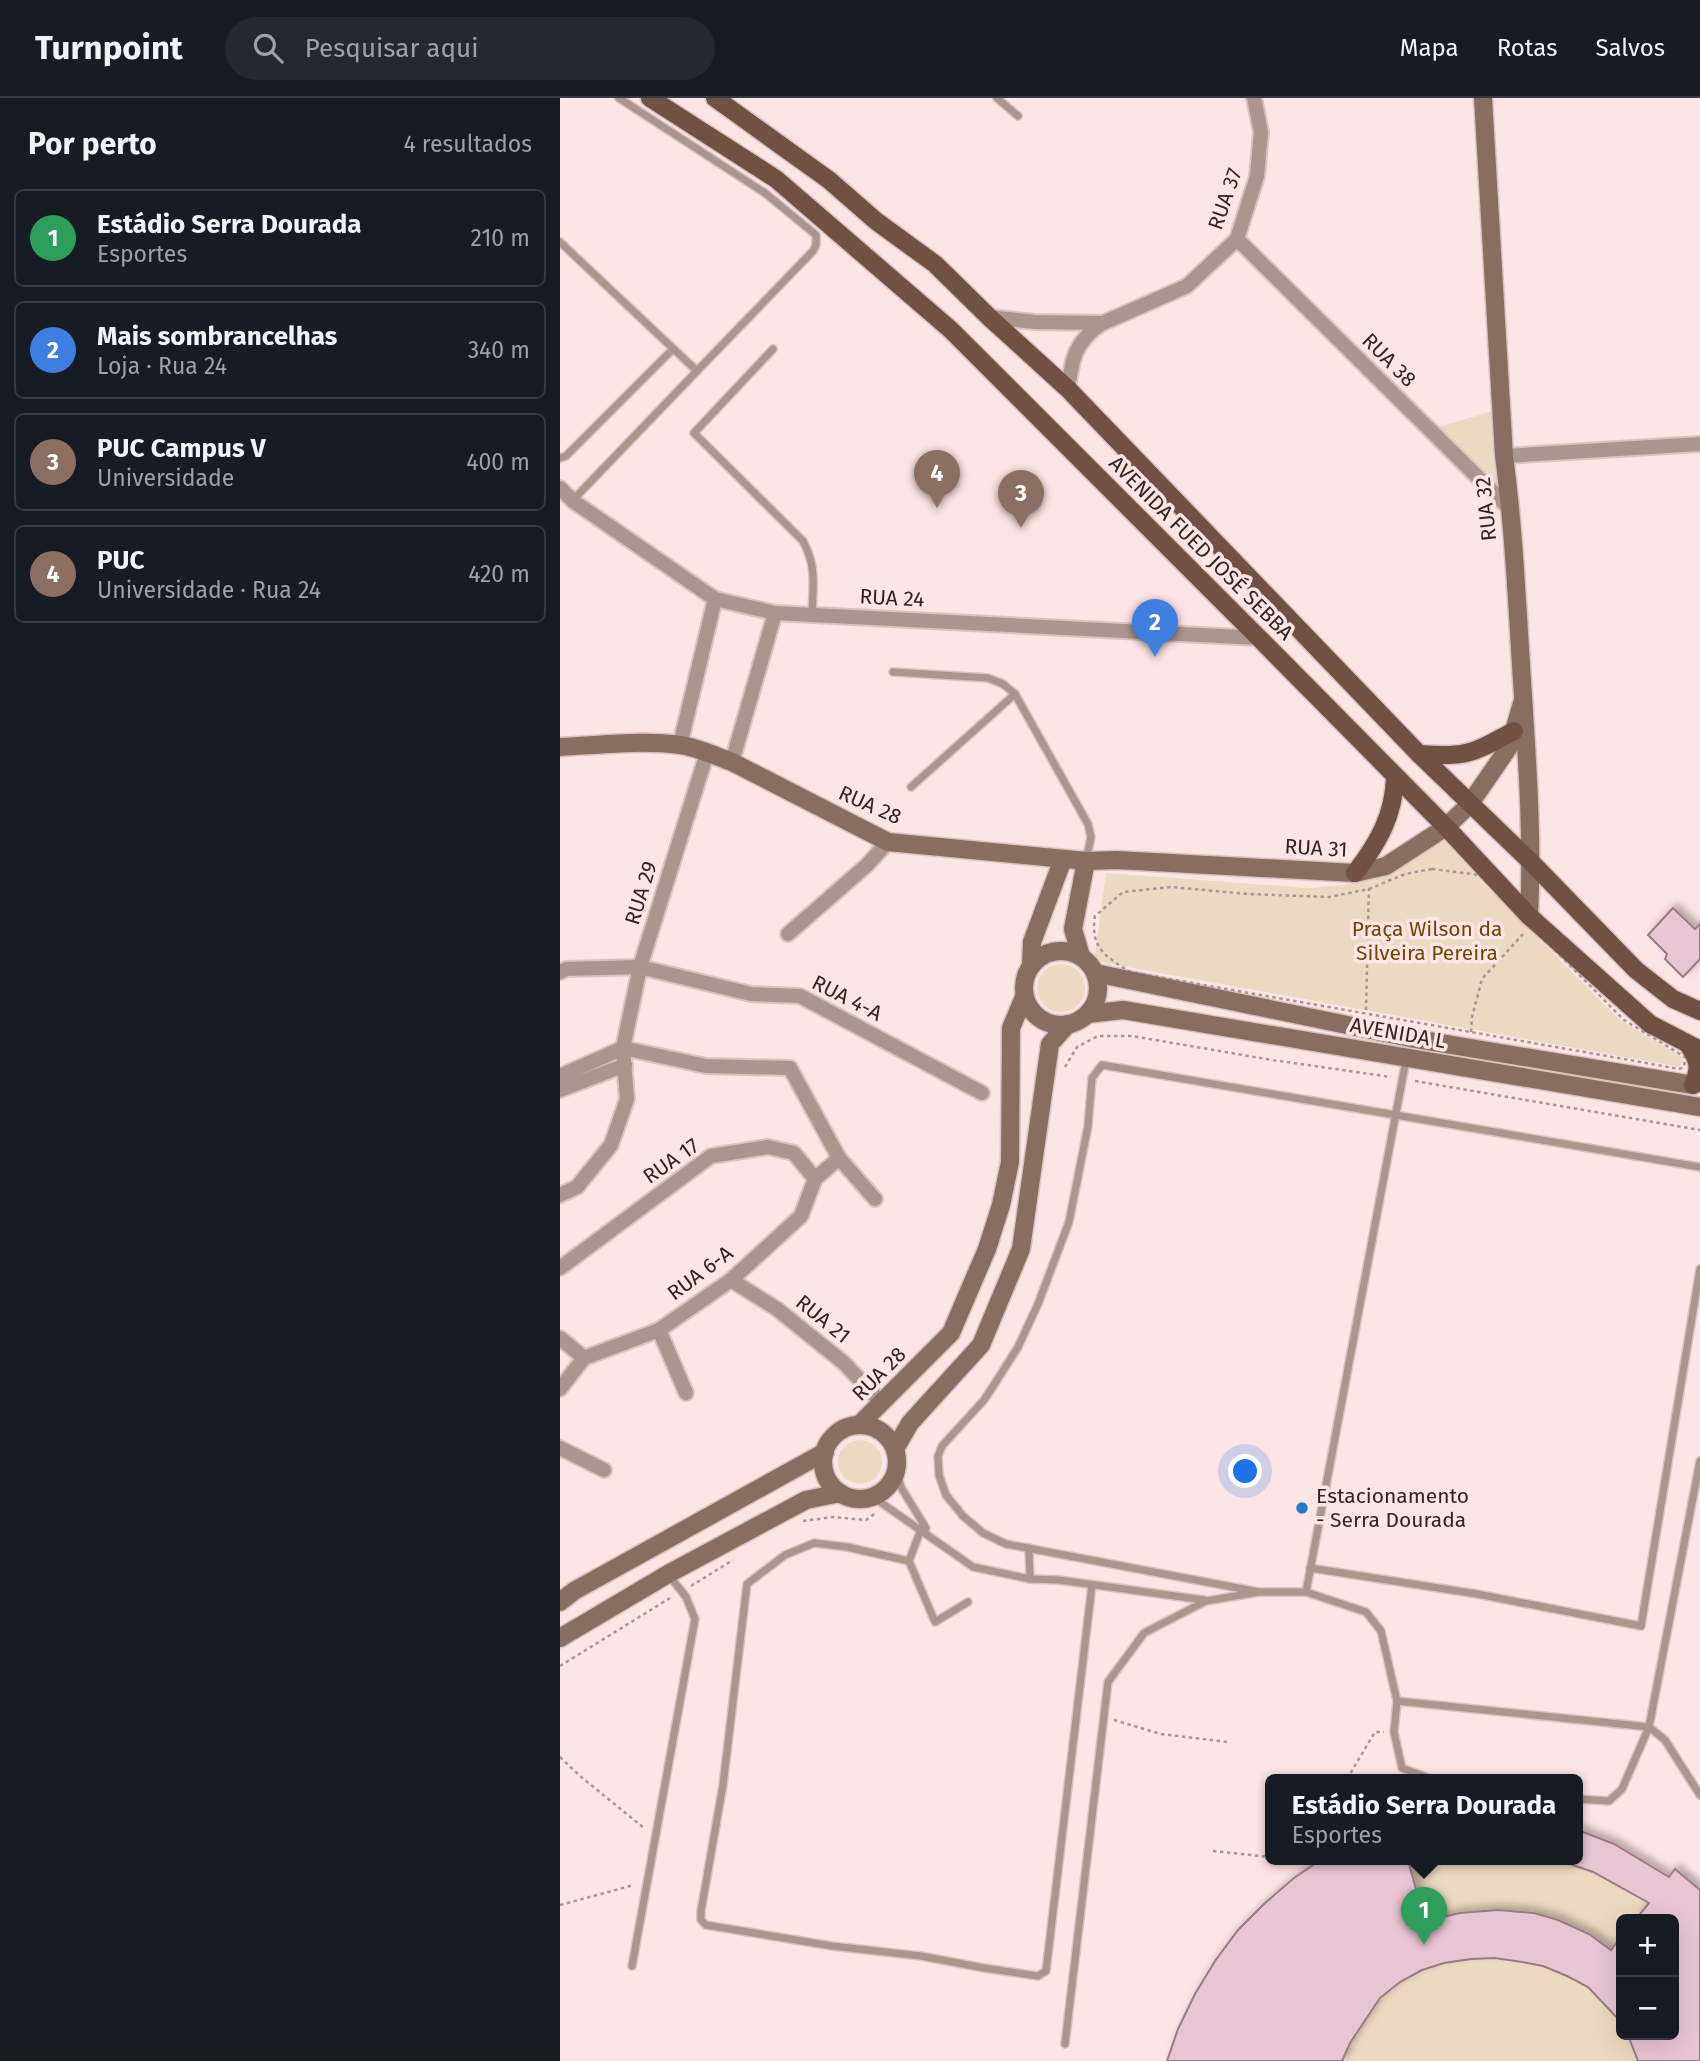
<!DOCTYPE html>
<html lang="pt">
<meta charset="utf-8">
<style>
:root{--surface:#171b24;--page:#242831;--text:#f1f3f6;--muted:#9ea1a6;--line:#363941;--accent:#d93025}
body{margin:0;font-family:"Fira Sans",sans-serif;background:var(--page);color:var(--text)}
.controls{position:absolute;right:21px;bottom:21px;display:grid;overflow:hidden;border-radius:10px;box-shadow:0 7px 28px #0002}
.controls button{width:63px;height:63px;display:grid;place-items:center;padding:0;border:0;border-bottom:2px solid var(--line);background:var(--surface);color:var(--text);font:35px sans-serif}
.you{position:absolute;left:686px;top:1374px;width:24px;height:24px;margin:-18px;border:5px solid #fff;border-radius:50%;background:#1a73e8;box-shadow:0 0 0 10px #1a73e833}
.badge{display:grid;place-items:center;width:46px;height:46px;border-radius:50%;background:var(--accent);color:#fff;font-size:23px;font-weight:700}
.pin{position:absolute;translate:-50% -58px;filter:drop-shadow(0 2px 4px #0008)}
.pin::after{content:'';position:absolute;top:37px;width:24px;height:21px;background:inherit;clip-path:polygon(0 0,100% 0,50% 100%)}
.popup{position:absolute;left:705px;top:1676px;width:318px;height:91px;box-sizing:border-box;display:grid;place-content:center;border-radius:10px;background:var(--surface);filter:drop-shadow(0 2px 5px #0005);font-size:23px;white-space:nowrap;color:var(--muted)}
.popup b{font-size:26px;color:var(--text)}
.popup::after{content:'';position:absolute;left:50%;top:100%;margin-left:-14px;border:14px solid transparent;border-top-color:var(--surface)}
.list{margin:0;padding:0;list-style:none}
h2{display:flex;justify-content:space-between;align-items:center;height:91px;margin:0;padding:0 28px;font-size:30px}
h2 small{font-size:23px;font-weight:400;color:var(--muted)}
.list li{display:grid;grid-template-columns:46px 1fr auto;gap:21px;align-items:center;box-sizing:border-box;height:98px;margin:0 14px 14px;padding:0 14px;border:2px solid var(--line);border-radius:10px}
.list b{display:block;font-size:26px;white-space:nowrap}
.list p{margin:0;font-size:23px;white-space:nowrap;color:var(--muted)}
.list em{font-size:23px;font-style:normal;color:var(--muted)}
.icon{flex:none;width:38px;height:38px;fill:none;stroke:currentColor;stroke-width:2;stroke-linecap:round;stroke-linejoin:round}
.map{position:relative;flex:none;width:1140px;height:1963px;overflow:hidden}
header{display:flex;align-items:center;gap:42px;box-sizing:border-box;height:98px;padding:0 35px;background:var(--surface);border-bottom:2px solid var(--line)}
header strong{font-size:33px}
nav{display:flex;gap:38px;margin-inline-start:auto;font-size:24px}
.search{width:490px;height:63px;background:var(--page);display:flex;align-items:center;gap:18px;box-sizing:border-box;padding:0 24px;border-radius:38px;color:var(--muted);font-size:26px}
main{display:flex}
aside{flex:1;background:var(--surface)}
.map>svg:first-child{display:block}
.green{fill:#edd9c2;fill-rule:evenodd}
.building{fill:#e9c5d3;stroke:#9b7a87;stroke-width:2;filter:url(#shadow)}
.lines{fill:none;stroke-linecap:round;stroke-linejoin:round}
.lane-casing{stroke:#d9c2c2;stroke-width:10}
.street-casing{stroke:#d9c2c2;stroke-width:18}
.secondary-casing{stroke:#d9c2c2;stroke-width:21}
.primary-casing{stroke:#d9c2c2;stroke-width:21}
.path{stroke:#aa9595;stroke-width:2.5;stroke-dasharray:3.5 3.5;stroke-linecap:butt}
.lane{stroke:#aa968e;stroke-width:7}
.street{stroke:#aa968e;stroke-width:14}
.secondary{stroke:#8a6d61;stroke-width:18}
.primary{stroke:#725142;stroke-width:18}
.poi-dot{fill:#217bc8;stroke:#fee5e5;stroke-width:2.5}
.labels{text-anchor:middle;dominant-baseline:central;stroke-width:7;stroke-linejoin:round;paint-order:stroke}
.street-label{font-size:21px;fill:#322424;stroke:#fee5e5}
.park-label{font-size:21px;fill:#6e4605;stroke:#fee5e5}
.poi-label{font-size:21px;fill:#322424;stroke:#fee5e5;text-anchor:start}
</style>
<header>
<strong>Turnpoint</strong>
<div class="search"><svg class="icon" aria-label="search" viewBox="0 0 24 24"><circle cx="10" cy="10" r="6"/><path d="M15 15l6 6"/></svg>Pesquisar aqui</div>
<nav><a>Mapa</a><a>Rotas</a><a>Salvos</a></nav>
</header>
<main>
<aside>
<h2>Por perto<small>4 resultados</small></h2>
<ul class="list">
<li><span class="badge" style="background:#2e9e5b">1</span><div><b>Estádio Serra Dourada</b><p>Esportes</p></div><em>210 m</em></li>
<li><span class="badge" style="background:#3f7fe0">2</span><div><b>Mais sombrancelhas</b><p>Loja · Rua 24</p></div><em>340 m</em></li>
<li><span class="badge" style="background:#8d6e63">3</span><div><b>PUC Campus V</b><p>Universidade</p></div><em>400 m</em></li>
<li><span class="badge" style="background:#8d6e63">4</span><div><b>PUC</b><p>Universidade · Rua 24</p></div><em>420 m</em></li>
</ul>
</aside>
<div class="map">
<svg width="1140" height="1963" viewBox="0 0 1140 1963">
<defs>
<filter id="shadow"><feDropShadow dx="4.5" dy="-4.5" stdDeviation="3.5" flood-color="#0004"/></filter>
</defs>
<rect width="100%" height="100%" fill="#fee5e5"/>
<g class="green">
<polygon points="933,313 937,386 878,329"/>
<polygon points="884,741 921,783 1061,923 1123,959 1120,969 534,863 546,775 749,790 784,787 829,775"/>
<circle cx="501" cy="890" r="24"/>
<circle cx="300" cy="1364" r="22"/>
<path d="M1018,1732L1054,1746L1109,1778L1115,1771L1140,1792V1963H607C638,1875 684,1813 762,1761H1018ZM1061,1821H1114V1937H1061Z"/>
</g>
<g class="building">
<polygon points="1113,810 1135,831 1140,826 1140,861 1123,879 1105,861 1107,856 1088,837"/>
<polygon points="1018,1732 1054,1746 1109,1779 1115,1771 1140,1792 1140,1963 1078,1963 1068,1937 1114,1937 1114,1821 1076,1821 1089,1805 1033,1774 995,1761 1018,1761"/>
<polygon points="762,1761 866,1761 849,1766 865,1823 900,1815 938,1812 974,1815 998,1822 1029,1836 1051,1852 1061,1839 1061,1924 1028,1889 1007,1878 983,1868 962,1864 935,1860 911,1861 884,1865 862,1872 840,1884 820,1900 790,1945 782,1963 607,1963 618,1931 635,1896 655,1863 678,1832 705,1805 734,1780"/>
</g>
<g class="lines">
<defs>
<g id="lane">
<polyline points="59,0 205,95 256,137 256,147 253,153 137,273"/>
<polyline points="437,0 458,18"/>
<polyline points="0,144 137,273 13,402"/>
<path d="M213,251L134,335L243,443C257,469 253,488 252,517"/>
<polyline points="0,360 6,358 113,251"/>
<polyline points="333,574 428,580 443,586 455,596 528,726 531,739 526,763"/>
<polyline points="351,689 455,596"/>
<polyline points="336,1374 342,1391 366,1430"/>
<polyline points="313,1399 413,1469 470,1481 499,1482 644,1502"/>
<polyline points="363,1426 349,1463 375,1524 408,1504"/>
<polyline points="469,1450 470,1481"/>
<polyline points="349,1463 287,1449 254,1445 225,1457 187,1486 163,1687 141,1813 141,1822 146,1827 272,1848 361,1858 424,1870 478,1878 486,1873 532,1487"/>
<polyline points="750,1470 917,1496 1081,1528 1140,1171"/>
<polyline points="699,1494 446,1446 423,1435 403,1418 386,1397 379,1377 378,1358 382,1348 424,1302 432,1290 458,1249 478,1206 509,1124 528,1028 532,980 542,967 1140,1069"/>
<polyline points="746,1494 846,962"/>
<polyline points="837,1603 1089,1629 1105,1642 1140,1697"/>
<polyline points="1018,1701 1049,1703 1062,1691 1089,1629 1140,1363"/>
<polyline points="72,1868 135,1521 126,1499 108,1476"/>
<polyline points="505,1946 548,1584 584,1535 646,1503 699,1494 746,1494 806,1514 821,1533 837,1603 834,1634 842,1670 871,1681"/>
</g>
<g id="street">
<polyline points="677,141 951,412"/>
<polyline points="429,219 475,224 543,225 627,188 677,141 697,78 701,34 694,0"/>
<path d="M508,291C512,260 515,244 542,225"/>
<polyline points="944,358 1140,346"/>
<polyline points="0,390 13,403 155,501 215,515 699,540"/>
<polyline points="120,647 155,501"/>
<polyline points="172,664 215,515"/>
<polyline points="228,836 307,767 328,744"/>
<polyline points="0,874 6,871 80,869 191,896 240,898 422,995"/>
<polyline points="63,950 146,968 230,970 279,1060 315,1101"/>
<polyline points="0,978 63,950"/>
<polyline points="0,992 65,967"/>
<polyline points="0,1097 17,1089 51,1047 67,1001 63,950 80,869 147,655"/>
<polyline points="0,1170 151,1058 208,1049 234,1055 255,1081"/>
<polyline points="171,1182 217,1211 284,1265 321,1304"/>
<polyline points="99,1232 126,1295"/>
<polyline points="0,1240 24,1260"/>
<polyline points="0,1291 24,1260 99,1232 171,1182 241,1118 255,1081 279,1060"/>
<polyline points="0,1350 44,1372"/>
</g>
<g id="secondary">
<path d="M923,0L944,358C954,432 957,507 962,582C967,661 973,740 969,818"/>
<path d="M0,649C39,647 81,642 120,647C137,649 155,658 172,664L328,744L526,763L557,762L795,775L826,768L886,729L909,707L949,649L963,602"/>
<circle cx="501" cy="890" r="37"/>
<polyline points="521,858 513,831 526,763"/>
<polyline points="471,867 472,844 503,761"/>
<polyline points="535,875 850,940 1115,984 1133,987 1140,984"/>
<polyline points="527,916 563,912 1140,1009"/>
<polyline points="299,1327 391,1235 427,1151 441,1107 450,1064 451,930 464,899"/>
<circle cx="300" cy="1364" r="37"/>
<polyline points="335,1351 350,1325 421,1247 461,1151 490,946 508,926"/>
<polyline points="0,1504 14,1493 265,1354"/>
<polyline points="0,1540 108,1476 246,1402 280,1395"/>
</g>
<g id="primary">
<polyline points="90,0 216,81 391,232 699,540 886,729 969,818 1090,926 1140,952"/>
<polyline points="155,0 269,82 316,123 375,166 429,219 508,291 859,656 972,765 1076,872 1113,901 1140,913"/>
<path d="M859,656C907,660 913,655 954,633"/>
<path d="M795,775C818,745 834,718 835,679"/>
<path d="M1129,948C1139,963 1140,970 1133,987"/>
</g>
</defs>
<use href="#lane" class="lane-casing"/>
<use href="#street" class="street-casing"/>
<use href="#secondary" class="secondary-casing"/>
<use href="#primary" class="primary-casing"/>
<g class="path">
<path d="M872,771L920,777L1064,922L1125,959L1124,969L1119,971L1064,961L570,874C545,858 530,850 535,818L563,794L611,789L688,796L769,799L809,791L845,776Z"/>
<polyline points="806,912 809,790"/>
<polyline points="911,934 912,919 922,881 963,836"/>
<polyline points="505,969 517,949 538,938 572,938 712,962 831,979"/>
<polyline points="855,983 1140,1032"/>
<polyline points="243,1423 273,1419 306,1422 317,1414"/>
<polyline points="131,1488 173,1462"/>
<polyline points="0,1568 110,1500"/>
<polyline points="554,1622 601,1636 668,1644"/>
<polyline points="0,1659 20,1678 84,1730"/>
<polyline points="787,1681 815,1634 824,1634"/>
<polyline points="653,1753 710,1759"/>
<polyline points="0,1807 74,1787"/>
</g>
<use href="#lane" class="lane"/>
<use href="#street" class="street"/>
<use href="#secondary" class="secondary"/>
<use href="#primary" class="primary"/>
</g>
<circle class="poi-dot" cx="742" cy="1410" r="7"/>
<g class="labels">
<g class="street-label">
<text transform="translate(665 101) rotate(-71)">RUA 37</text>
<text transform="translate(829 262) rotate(45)">RUA 38</text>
<text transform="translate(926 411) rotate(-96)">RUA 32</text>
<text transform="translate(641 450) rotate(45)">AVENIDA FUED JOSÉ SEBBA</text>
<text transform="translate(332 500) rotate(3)">RUA 24</text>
<text transform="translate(310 707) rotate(24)">RUA 28</text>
<text transform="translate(756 750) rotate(3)">RUA 31</text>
<text transform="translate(81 795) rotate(-73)">RUA 29</text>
<text transform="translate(287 900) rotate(27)">RUA 4-A</text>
<text transform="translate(838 935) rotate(10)">AVENIDA L</text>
<text transform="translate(111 1063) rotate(-35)">RUA 17</text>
<text transform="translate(140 1175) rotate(-37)">RUA 6-A</text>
<text transform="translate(263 1221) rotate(39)">RUA 21</text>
<text transform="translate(319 1276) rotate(-45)">RUA 28</text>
</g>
<g class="park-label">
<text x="867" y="831">Praça Wilson da<tspan x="867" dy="24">Silveira Pereira</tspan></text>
</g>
<g class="poi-label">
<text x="756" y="1398">Estacionamento<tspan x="756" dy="24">- Serra Dourada</tspan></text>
</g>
</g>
</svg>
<div class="controls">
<button>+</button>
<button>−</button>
</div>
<div class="you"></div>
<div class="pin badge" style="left:864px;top:1847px;background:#2e9e5b">1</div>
<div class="popup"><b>Estádio Serra Dourada</b>Esportes</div>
<div class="pin badge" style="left:595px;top:559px;background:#3f7fe0">2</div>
<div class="pin badge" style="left:461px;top:430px;background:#8d6e63">3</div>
<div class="pin badge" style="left:377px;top:410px;background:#8d6e63">4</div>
</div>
</main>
